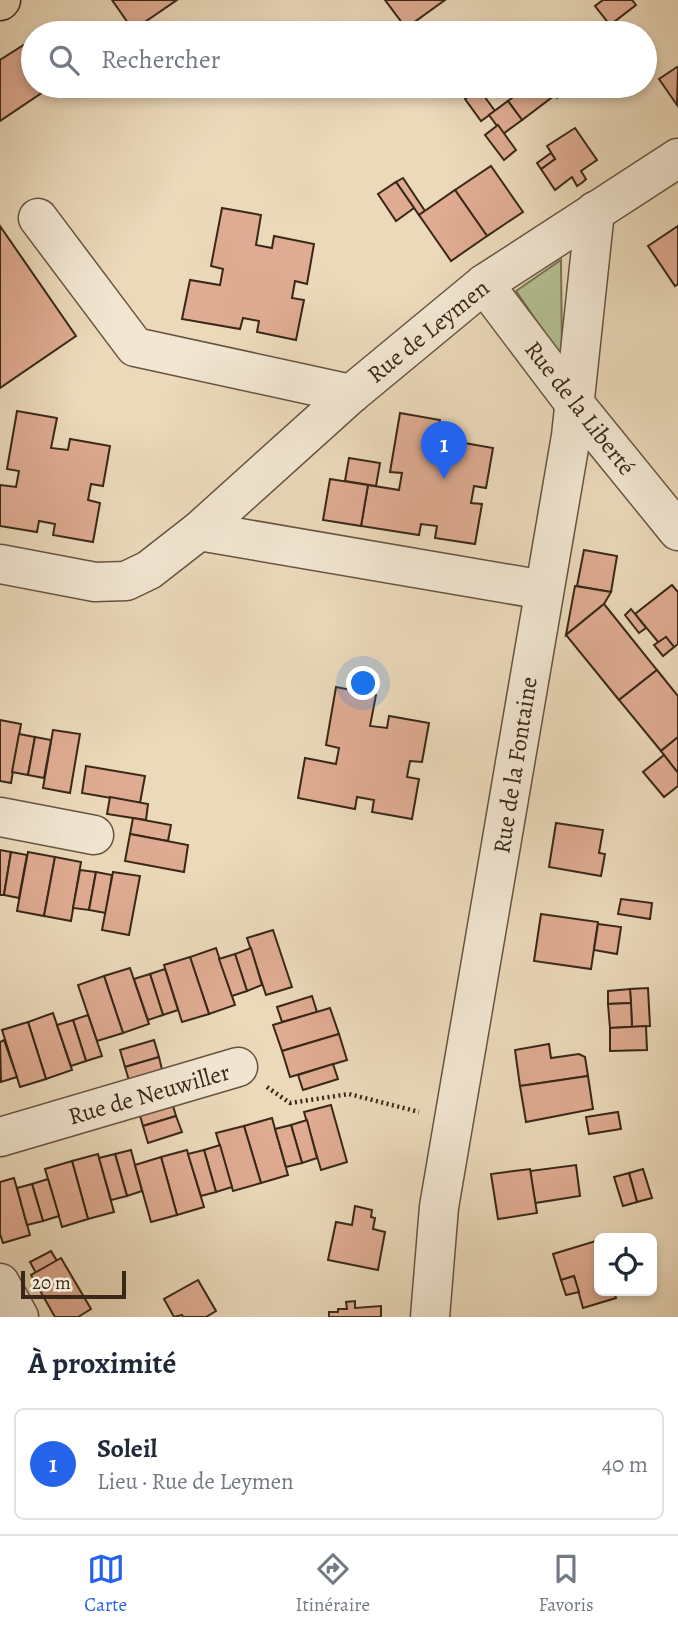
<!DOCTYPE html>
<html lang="fr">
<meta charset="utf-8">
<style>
:root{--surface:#fff;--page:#f2f2f3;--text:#1f2937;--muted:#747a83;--line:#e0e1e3;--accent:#2563eb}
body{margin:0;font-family:Alegreya,serif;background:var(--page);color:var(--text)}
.controls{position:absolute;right:21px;bottom:21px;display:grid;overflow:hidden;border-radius:10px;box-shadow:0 4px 10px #0003}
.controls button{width:63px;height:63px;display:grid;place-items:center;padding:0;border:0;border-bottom:2px solid var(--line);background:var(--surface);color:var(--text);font:35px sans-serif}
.scale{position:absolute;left:21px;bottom:18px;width:105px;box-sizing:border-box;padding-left:7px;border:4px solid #392817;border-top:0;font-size:19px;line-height:24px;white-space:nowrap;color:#392817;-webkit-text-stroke:5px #f2e6d2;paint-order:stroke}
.you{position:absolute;left:364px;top:684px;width:24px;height:24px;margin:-18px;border:5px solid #fff;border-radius:50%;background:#1a73e8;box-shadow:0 0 0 10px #1a73e833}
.badge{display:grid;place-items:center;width:46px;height:46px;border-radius:50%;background:var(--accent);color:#fff;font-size:23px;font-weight:700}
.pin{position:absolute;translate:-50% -58px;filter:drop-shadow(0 2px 4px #0008)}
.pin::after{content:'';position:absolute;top:37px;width:24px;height:21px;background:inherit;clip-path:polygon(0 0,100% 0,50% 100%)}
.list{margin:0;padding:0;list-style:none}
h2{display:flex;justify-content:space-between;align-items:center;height:91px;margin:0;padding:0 28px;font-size:30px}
h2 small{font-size:23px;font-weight:400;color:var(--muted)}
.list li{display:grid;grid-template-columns:46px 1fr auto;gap:21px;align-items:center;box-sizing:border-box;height:112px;margin:0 14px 14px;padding:0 14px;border:2px solid var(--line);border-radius:10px}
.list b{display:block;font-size:26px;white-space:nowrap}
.list p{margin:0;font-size:23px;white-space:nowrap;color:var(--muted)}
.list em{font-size:23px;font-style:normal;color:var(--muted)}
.icon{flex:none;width:38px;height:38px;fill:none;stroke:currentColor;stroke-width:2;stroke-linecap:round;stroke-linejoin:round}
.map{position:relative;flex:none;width:678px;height:1317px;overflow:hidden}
.search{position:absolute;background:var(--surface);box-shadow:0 4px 10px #0003;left:21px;right:21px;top:21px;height:77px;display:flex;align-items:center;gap:18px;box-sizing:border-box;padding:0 24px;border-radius:38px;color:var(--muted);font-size:26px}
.sheet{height:217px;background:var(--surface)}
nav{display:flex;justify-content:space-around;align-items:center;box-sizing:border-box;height:98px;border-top:2px solid var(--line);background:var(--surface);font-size:19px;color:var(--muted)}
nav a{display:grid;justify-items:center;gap:4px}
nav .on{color:var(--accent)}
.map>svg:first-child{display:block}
.green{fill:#b4c092;stroke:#767454;stroke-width:2}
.building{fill:#dfab92;stroke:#392817;stroke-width:2}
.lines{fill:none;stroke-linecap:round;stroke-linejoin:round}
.minor-casing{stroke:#665440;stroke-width:41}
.major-casing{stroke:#392817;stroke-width:41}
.path{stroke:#392817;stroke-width:4.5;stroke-dasharray:2 3.5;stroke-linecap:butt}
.minor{stroke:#f2e6d2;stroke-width:38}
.major{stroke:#ebd9ba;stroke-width:38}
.labels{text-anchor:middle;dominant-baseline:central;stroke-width:5;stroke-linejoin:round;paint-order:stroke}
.street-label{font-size:24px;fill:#392817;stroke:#f2e6d2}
</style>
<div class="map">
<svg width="678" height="1317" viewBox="0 0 678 1317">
<rect width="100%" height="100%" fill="#ebd9ba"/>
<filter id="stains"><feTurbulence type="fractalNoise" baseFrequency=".00286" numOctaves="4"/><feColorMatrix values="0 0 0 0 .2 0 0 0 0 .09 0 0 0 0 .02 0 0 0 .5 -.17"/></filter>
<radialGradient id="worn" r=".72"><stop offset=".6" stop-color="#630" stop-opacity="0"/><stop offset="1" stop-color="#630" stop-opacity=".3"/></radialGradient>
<polygon class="green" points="561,260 562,358 516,291"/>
<g class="building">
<polygon points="112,0 177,0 133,30"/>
<polygon points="385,0 445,0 406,28"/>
<polygon points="603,0 632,0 636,5 610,25 595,6"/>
<polygon points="33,39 33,86 52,86 0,121 0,60"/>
<polygon points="677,67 678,68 677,105 659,79"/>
<polygon points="528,86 547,86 555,95 522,120 508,101"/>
<polygon points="547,86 573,86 557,98"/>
<polygon points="479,89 495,111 481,121 465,99"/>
<polygon points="508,101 522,120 503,134 489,115"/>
<polygon points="498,125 516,150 504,160 485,135"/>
<polygon points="575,128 597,160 581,171 586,179 583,182 577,186 572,177 555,190 541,169 555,159 547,146"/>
<polygon points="551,153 555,159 541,169 537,163"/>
<polygon points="491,166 523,212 487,236 455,190"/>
<polygon points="403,178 425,211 419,215 396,182"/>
<polygon points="396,182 414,208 396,221 378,194"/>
<polygon points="455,190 487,236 451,261 419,215"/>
<polygon points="222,208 261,215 256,245 272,248 274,236 314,244 307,284 295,281 292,298 304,300 296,340 257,332 259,321 243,318 240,329 182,319 190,280 220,285 223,269 211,266"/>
<polygon points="0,226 76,336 0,388"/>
<polygon points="678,226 678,284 675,286 648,246"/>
<polygon points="17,411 57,418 51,448 68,450 70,439 110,446 103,486 91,484 88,500 100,503 93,542 53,535 55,524 39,521 37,532 0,526 0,485 16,487 19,471 7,469"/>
<polygon points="400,413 440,420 435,450 451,453 453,441 493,448 486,488 474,486 471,503 482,504 475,544 435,538 437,526 421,524 419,535 361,526 368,485 399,490 402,473 390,472"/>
<polygon points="349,458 380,463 376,486 345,481"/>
<polygon points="330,479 368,485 361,526 323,520"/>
<polygon points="584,550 617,556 611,592 577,586"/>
<polygon points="672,585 678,592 678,644 674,647 666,637 659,643 635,614"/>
<polygon points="575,586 611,592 604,604 566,635"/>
<polygon points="604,604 657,670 619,700 566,635"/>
<polygon points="631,609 646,628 639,633 625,615"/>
<polygon points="666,637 674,647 663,656 654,645"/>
<polygon points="657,670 678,696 678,737 661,751 619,700"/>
<polygon points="336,687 376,695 370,726 387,728 389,716 429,723 422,762 410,761 407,777 419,779 412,819 372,812 374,800 357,797 355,809 298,798 305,758 336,764 339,748 326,745"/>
<polygon points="0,720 21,724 11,783 0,781"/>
<polygon points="53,730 80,734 70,793 43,788"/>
<polygon points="19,734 35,737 28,775 12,772"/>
<polygon points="35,737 51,740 44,778 28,775"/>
<polygon points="678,737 678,769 676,771 661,751"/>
<polygon points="664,755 678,773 678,786 664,797 643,772"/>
<polygon points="86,766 145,776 140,803 82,793"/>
<polygon points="110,797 148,804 146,820 107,814"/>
<polygon points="133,818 171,825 168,841 130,834"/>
<polygon points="556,823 603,830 599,853 605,854 601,876 549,867"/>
<polygon points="130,834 188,845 184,872 125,861"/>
<polygon points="0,850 11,852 4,895 0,895"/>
<polygon points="11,852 27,855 19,898 4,895"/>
<polygon points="28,852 55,857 44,916 17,911"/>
<polygon points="55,857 81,862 71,921 44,916"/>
<polygon points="80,870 96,872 89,910 73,908"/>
<polygon points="96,872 112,875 106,913 89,910"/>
<polygon points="113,872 140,876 129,935 102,930"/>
<polygon points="621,899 652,903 650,919 618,914"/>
<polygon points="541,914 598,922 591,969 534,961"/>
<polygon points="598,924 621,927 617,954 594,950"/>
<polygon points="273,930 292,987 266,995 247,938"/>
<polygon points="216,948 235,1005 209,1014 190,957"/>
<polygon points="251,948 262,985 247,991 235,954"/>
<polygon points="235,954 247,991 232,996 219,959"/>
<polygon points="190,957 209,1014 182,1022 164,965"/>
<polygon points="130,968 149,1024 123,1033 104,976"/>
<polygon points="165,969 178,1010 163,1015 150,974"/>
<polygon points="150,974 163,1015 148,1020 134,979"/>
<polygon points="104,976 123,1033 97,1041 78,985"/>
<polygon points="648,988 650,1026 632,1027 630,989"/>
<polygon points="630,989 631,1003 608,1004 608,991"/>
<polygon points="312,996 317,1012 282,1022 277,1007"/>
<polygon points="631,1003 632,1027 610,1028 608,1004"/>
<polygon points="330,1008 339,1034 282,1051 273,1025"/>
<polygon points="53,1013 72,1070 46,1079 28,1022"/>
<polygon points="88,1015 102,1056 86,1061 73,1020"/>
<polygon points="73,1020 86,1061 71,1066 57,1025"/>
<polygon points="28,1022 46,1079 20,1087 2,1030"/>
<polygon points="646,1026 647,1050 610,1051 610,1028"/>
<polygon points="339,1034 347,1060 290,1077 282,1051"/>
<polygon points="4,1040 17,1077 1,1082 0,1042"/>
<polygon points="154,1040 159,1057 125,1067 120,1050"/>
<polygon points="549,1044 551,1058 579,1054 585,1057 588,1076 520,1086 515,1050"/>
<polygon points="159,1057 163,1074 130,1084 125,1067"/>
<polygon points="333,1064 338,1079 303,1090 298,1075"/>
<polygon points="588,1076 593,1109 526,1122 520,1086"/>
<polygon points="171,1099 176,1116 143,1126 138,1109"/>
<polygon points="331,1105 347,1162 321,1170 304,1112"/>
<polygon points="618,1112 621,1129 589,1134 586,1117"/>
<polygon points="176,1116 182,1132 148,1143 143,1126"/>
<polygon points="272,1118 288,1175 261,1183 244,1126"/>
<polygon points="307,1120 317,1158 302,1163 291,1125"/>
<polygon points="291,1125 302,1163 286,1167 275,1129"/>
<polygon points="244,1126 261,1183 233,1191 216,1133"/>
<polygon points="220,1145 232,1187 216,1192 204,1150"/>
<polygon points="131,1150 142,1191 127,1196 115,1154"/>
<polygon points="187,1150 204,1207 177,1215 161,1157"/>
<polygon points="204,1150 216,1192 201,1196 188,1154"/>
<polygon points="98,1154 114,1212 88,1219 72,1161"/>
<polygon points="115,1154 127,1196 111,1200 99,1158"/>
<polygon points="161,1157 177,1215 151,1222 135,1165"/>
<polygon points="72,1161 88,1219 62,1227 45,1169"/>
<polygon points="576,1165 580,1196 535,1203 530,1171"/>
<polygon points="530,1169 537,1213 498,1219 491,1174"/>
<polygon points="643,1169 652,1198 637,1202 629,1173"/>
<polygon points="629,1173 637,1202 623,1206 614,1177"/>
<polygon points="14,1178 30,1235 3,1243 0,1234 0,1182"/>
<polygon points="48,1179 59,1216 43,1221 32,1184"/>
<polygon points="32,1184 43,1221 27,1225 17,1188"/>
<polygon points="355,1206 372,1210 371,1217 375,1218 373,1229 385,1232 378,1270 328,1260 336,1222 352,1225"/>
<polygon points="599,1240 599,1291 614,1291 616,1298 583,1308 574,1276 561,1280 553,1254"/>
<polygon points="51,1251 57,1261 36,1273 30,1262"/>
<polygon points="61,1258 91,1309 78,1317 55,1317 31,1275"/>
<polygon points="574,1276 579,1292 566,1295 561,1280"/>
<polygon points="198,1280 216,1311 206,1317 183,1317 182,1315 174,1317 164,1299"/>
<polygon points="355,1301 355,1308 381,1306 381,1317 329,1317 329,1312 338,1312 338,1309 347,1309 346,1302"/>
</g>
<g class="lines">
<defs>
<g id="minor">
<polyline points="38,218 135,347 351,394"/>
<polyline points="484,284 574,403 678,531"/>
<polyline points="199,531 544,590"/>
<polyline points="0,564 95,582 126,581 149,570 199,531 351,394 484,284 678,158"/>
<polyline points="0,817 94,835"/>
<polyline points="0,1137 238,1067"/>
<polyline points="0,1283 19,1317"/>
<polyline points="430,1317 439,1207 571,436 595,211"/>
</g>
<polyline id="major" points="0,1 1,0"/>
</defs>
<use href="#minor" class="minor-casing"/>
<use href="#major" class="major-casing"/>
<polyline class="path" points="267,1087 290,1103 349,1094 419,1112"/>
<use href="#minor" class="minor"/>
<use href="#major" class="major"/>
</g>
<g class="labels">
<g class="street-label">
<text transform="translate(428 331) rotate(-39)">Rue de Leymen</text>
<text transform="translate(580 408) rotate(52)">Rue de la Liberté</text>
<text transform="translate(515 765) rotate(-81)">Rue de la Fontaine</text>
<text transform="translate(149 1094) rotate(-16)">Rue de Neuwiller</text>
</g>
</g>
<rect width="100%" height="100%" filter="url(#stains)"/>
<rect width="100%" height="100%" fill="url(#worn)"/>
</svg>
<div class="controls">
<button><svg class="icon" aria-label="locate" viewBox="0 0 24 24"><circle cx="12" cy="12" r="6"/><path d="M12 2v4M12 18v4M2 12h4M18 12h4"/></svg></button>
</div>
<div class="scale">20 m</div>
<div class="you"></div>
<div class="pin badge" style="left:444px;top:479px">1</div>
<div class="search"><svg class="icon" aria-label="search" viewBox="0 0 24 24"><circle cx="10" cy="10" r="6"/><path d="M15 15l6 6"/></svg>Rechercher</div>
</div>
<section class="sheet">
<h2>À proximité<small></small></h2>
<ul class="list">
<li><span class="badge">1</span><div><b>Soleil</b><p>Lieu · Rue de Leymen</p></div><em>40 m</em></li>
</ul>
</section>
<nav>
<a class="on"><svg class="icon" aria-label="map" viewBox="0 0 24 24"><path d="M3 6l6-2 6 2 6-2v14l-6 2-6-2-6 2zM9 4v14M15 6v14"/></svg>Carte</a>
<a><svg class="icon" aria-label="directions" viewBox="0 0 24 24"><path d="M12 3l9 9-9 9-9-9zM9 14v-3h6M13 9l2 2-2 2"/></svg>Itinéraire</a>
<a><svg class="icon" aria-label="saved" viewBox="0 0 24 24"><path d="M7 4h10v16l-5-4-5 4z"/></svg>Favoris</a>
</nav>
